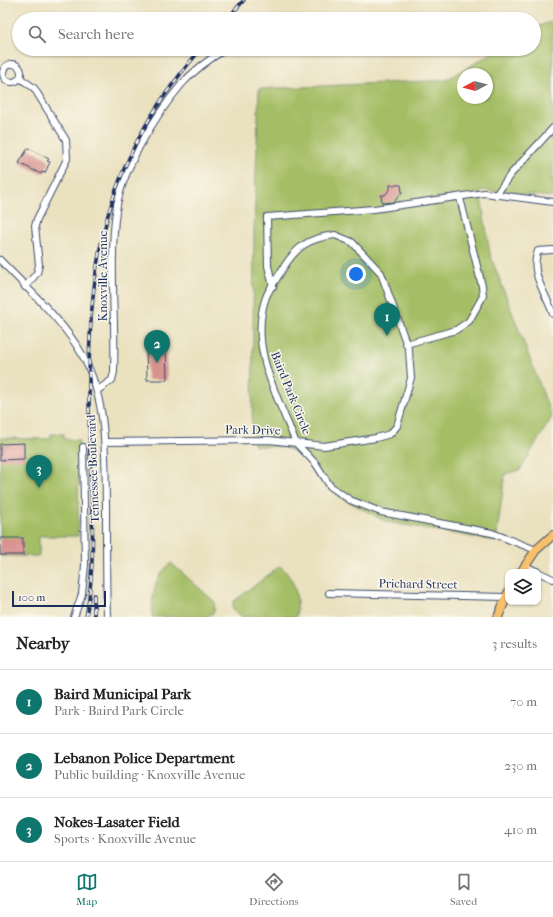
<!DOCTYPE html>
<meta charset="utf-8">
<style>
:root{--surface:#fff;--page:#f6f6f6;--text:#222;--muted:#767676;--line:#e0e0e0;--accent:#0f766e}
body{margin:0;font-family:"IM FELL French Canon",serif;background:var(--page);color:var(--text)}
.controls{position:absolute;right:12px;bottom:12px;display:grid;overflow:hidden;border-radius:8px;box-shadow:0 1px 3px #0004}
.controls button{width:36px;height:36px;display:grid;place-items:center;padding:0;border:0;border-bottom:1px solid var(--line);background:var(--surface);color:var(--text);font:20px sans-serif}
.compass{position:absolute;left:457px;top:68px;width:36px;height:36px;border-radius:50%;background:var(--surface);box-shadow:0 1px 3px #0004;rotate:263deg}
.scale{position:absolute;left:12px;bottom:10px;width:94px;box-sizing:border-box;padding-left:4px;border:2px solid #1b2f5e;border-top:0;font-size:11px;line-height:14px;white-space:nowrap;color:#1b2f5e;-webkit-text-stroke:3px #fbf7ec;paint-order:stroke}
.you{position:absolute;left:356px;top:274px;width:14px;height:14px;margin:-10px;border:3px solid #fff;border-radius:50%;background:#1a73e8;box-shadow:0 0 0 6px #1a73e833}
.badge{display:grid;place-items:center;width:26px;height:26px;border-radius:50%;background:var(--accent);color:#fff;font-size:13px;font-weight:700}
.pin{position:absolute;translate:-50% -33px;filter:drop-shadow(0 1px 2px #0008)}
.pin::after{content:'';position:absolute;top:21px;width:14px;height:12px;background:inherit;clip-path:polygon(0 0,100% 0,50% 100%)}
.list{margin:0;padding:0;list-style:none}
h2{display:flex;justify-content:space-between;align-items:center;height:52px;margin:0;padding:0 16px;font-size:17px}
h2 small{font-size:13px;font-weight:400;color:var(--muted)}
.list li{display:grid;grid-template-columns:26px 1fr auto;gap:12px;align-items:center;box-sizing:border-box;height:64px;padding:0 16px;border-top:1px solid var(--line)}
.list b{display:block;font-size:15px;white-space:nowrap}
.list p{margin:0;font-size:13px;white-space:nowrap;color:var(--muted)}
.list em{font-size:13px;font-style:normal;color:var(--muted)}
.icon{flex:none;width:22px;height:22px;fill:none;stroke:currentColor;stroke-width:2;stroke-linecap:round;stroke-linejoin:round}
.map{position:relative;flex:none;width:553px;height:617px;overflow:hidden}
.search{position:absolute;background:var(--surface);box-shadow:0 1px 3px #0004;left:12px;right:12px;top:12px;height:44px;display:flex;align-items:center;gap:10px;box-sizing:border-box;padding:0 14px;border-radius:22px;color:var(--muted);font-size:15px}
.sheet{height:244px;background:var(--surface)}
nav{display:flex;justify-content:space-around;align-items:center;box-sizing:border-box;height:56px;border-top:1px solid var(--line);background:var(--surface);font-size:11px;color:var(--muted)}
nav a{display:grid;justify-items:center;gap:2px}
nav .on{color:var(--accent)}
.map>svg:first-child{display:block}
.green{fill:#a4be65;stroke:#607662;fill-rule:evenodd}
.building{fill:#d8938f}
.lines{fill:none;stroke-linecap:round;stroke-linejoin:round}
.minor-casing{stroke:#3a4a6d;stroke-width:8}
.major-casing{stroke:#3a4a6d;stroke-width:10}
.minor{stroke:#fff;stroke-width:6}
.major{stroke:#f7c06b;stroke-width:8}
.rail-casing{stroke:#1b2f5e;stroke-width:3.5}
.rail{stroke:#fbf7ec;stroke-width:2;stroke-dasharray:6;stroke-linecap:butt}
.labels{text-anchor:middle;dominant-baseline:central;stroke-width:3;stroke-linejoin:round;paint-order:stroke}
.street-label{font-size:12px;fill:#1b2f5e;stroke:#fbf7ec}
</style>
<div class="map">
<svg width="553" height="617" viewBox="0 0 553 617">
<rect width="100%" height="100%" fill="#fbf7ec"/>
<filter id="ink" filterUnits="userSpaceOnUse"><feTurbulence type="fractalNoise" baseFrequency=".025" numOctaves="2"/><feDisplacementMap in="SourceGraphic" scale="8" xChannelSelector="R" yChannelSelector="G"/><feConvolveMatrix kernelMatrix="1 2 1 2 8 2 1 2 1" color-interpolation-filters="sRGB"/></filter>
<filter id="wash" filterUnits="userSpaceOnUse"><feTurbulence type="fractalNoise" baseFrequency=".012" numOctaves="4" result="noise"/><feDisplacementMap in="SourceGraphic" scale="16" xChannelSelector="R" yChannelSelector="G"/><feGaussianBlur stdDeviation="0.9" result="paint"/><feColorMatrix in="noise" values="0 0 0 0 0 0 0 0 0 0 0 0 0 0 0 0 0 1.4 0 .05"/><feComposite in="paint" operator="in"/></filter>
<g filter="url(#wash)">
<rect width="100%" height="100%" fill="#eae1bf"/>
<g class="green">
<path d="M553,21V197L480,190L490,254L552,417L520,470L505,474L496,541L387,522L340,497L323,482L300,455L284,447L255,446L252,434L254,231L259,89L446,80L499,49H534V28ZM463,74H487V98H463Z"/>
<polygon points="51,434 64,434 64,439 79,440 78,536 39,536 39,556 0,556 0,438 50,439"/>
<path d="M171,563L215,602L214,612L207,617H152C152,595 153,578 171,563Z"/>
<path d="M280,566C296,580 299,597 296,617H242L233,609V602Z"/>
</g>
<g id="blocks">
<g class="building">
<polygon points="28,148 49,159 47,161 50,162 45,173 42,172 41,174 19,163"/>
<polygon points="390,185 401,185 402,192 394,202 382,203 381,195 385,195 390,189"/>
<polygon points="166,345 167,380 147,380 146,346"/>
<polygon points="24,443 24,459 0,460 0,444"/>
<rect x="0" y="538" width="23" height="17"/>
</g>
</g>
</g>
<g filter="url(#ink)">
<use href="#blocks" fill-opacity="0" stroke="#3a4a6d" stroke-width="1"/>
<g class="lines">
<defs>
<g id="minor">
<circle cx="12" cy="73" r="9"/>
<polyline points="20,78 34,88 66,140 67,159 37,219 35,226 39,265 37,273 25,287"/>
<polyline points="496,195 510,175 553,128"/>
<path d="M335,235L352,242L381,273L409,351L411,378L397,426L390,434L376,438L324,446L296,443C278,397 248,347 266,297C270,287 277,279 282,270C296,247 308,238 335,235Z"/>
<path d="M553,250L538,251C529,273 546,293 553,314"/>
<path d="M0,260C26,287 56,314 77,346C108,394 105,450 106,505C106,542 106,580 107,617"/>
<polyline points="273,286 268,266 267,217 374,209 484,193 553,202"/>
<polyline points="406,344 456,330 469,321 483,296 482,286 460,198"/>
<path d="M98,390L112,380L114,372C116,318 109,264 116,211C121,170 155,116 181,85C194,70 209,59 226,49"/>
<polyline points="105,442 269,440 296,443 316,464 330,486 350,500 381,512 492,533 536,550"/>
<polyline points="525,566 538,572"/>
<polyline points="538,572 553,579"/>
<polyline points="329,593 506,597"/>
<polyline points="74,617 82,594 85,565 83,447"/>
</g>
<g id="major">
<polyline points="521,572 536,550 553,535"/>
<polyline points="498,617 508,593"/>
</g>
</defs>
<use href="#minor" class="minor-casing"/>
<use href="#major" class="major-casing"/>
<use href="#minor" class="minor"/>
<use href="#major" class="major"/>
<defs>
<g id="rail">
<polyline points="227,19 244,0"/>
<polyline points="94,595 94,617"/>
<path d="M86,617C96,564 92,510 90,457C86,295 88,178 201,49"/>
</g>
</defs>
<use href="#rail" class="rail-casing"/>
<use href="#rail" class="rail"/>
</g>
</g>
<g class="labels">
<g class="street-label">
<text transform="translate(103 276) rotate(-90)">Knoxville Avenue</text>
<text transform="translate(291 393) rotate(68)">Baird Park Circle</text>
<text transform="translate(253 430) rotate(1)">Park Drive</text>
<text transform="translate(93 469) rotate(-92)">Tennessee Boulevard</text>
<text transform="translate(418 584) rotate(1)">Prichard Street</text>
</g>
</g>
</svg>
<div class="controls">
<button><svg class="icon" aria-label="layers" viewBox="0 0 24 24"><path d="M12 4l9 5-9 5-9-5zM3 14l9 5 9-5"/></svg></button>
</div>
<svg class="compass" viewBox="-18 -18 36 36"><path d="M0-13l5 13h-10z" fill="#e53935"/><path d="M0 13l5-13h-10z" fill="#767676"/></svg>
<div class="scale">100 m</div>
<div class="you"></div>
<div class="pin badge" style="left:387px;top:336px">1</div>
<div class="pin badge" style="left:157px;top:363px">2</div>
<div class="pin badge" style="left:39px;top:488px">3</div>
<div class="search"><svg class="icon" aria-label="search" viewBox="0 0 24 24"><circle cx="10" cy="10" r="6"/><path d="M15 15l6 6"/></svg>Search here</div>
</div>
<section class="sheet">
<h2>Nearby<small>3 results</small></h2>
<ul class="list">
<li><span class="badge">1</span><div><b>Baird Municipal Park</b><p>Park · Baird Park Circle</p></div><em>70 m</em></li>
<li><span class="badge">2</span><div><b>Lebanon Police Department</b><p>Public building · Knoxville Avenue</p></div><em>230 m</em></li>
<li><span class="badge">3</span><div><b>Nokes-Lasater Field</b><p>Sports · Knoxville Avenue</p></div><em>410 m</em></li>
</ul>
</section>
<nav>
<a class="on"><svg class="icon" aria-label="map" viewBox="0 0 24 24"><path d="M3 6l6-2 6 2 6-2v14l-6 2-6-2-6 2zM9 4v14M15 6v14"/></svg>Map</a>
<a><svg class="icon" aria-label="directions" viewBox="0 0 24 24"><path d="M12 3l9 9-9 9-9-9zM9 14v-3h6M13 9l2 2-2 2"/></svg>Directions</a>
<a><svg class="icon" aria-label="saved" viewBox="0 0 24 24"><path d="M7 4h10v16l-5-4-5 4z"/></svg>Saved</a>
</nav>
